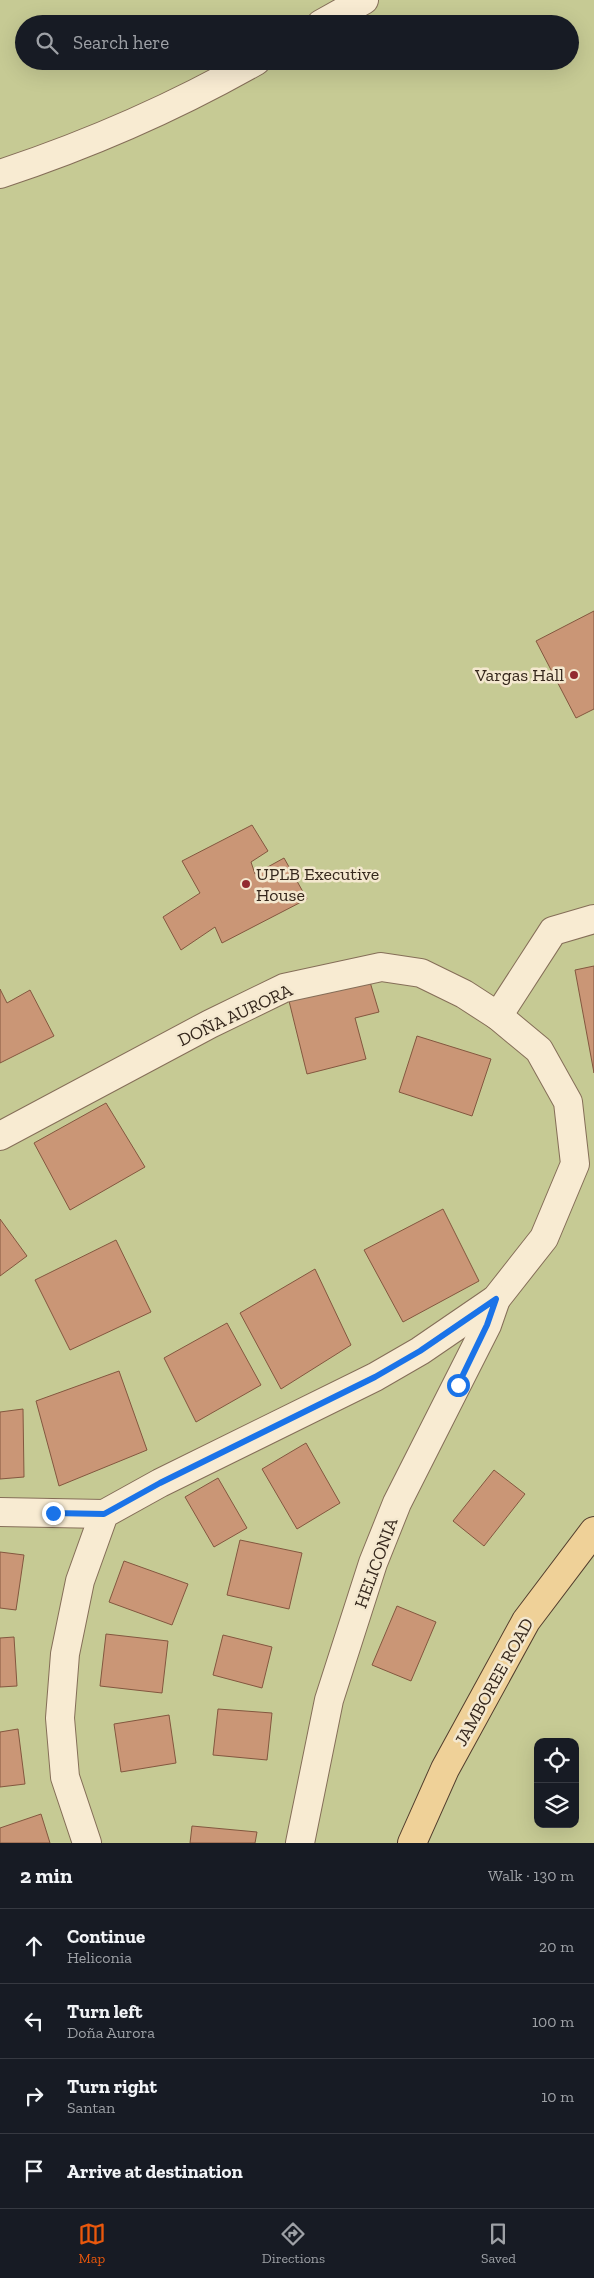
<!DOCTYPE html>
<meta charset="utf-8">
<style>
:root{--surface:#171b24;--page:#242831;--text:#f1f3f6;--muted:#9ea1a6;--line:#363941;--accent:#ea580c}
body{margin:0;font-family:"Zilla Slab",serif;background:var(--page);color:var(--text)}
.controls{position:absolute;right:15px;bottom:15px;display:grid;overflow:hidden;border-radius:10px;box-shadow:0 5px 20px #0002}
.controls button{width:45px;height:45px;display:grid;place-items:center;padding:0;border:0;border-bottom:1px solid var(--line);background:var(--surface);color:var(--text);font:25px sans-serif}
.stop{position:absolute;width:15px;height:15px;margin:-11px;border:4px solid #1a73e8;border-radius:50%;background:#fff}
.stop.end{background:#1a73e8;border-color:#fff;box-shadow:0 1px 5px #0008}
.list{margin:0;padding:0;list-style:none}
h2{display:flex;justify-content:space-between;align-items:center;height:65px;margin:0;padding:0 20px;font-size:21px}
h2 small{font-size:16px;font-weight:400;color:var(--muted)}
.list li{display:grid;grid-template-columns:32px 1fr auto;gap:15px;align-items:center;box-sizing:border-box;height:75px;padding:0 20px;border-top:1px solid var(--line)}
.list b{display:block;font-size:19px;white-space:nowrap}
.list p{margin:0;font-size:16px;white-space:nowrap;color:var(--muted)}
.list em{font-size:16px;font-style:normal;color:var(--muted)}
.icon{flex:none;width:28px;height:28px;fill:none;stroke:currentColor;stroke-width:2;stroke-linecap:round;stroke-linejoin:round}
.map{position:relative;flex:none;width:594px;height:1843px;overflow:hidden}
.search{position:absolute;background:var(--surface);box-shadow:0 5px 20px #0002;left:15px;right:15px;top:15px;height:55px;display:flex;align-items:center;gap:12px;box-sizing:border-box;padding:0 18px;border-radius:28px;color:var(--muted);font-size:19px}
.sheet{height:365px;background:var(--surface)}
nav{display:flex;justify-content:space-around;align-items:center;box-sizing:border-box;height:70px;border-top:1px solid var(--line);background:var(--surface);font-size:14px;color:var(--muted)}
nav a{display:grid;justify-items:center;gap:2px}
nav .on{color:var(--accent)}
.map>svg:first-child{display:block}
.green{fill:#c6ca94;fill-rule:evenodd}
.building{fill:#ca9676;stroke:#83573f}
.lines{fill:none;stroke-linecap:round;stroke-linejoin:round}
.minor-casing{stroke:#856e58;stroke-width:30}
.major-casing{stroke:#523d2d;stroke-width:30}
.minor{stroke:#f8ebd2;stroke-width:28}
.major{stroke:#efd198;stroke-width:28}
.route{stroke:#1a73e8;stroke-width:6}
.poi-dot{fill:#922a2f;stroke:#f4e8cf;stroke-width:2}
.labels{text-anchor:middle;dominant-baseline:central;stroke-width:5;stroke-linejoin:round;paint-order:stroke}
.poi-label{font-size:18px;fill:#35271c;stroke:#f4e8cf;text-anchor:end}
.street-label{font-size:18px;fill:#35271c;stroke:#f4e8cf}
</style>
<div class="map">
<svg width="594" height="1843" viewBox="0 0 594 1843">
<rect width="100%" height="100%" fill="#ecddc0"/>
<path class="green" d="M0,0H594V1843H0ZM24,24H570V61H24ZM538,1742H575V1824H538Z"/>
<g class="building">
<polygon points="594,611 594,709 576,718 536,641"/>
<polygon points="252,825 268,851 251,862 255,874 284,858 307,899 222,943 215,927 181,950 163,917 200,893 182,861"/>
<polygon points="594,966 594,1073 575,970"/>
<polygon points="370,982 379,1012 355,1018 366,1059 307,1074 289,1001"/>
<polygon points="0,989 7,1003 30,990 54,1036 0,1063"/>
<polygon points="417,1036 491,1059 472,1116 399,1092"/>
<polygon points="106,1103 145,1167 70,1210 34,1143"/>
<polygon points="443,1209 479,1281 403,1322 364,1250"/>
<polygon points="0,1219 27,1256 0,1276"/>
<polygon points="116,1240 151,1312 70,1350 35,1280"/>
<polygon points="315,1269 351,1345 281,1389 240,1313"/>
<polygon points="227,1323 261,1385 196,1422 164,1358"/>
<polygon points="119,1371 147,1450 59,1486 36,1401"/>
<polygon points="23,1409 24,1477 0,1479 0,1412"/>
<polygon points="306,1443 340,1503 297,1529 262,1469"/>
<polygon points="494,1470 525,1494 484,1546 453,1521"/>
<polygon points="218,1478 247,1528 214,1547 185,1497"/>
<polygon points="240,1540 302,1553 289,1609 227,1595"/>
<polygon points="0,1552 24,1555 16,1610 0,1608"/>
<polygon points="124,1561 188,1584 172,1625 109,1602"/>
<polygon points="397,1606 436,1622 411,1681 372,1665"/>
<polygon points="106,1634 168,1641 162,1693 100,1686"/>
<polygon points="223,1635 272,1647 262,1688 213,1675"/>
<polygon points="14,1637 17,1686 0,1687 0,1638"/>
<polygon points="218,1709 272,1713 267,1760 213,1755"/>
<polygon points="169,1715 176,1763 121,1772 114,1724"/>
<polygon points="18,1729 25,1784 0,1787 0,1732"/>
<polygon points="41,1814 50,1843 0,1843 0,1828"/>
<polygon points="192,1826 257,1832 255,1843 190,1843"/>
</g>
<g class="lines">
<defs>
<g id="minor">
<polyline points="321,24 364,0"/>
<path d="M0,174C88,145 175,107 256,61"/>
<polyline points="498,1016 553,931 594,919"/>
<polyline points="0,1136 210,1024 284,988 381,967 421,973 464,994 498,1016 539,1050 568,1102 575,1164 544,1238 496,1299 420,1351 375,1377 160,1483 104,1514 80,1581 65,1654 60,1718 65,1777 87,1843"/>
<polyline points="0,1512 104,1514"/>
<polyline points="300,1843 329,1700 373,1563 397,1503 487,1325 496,1299"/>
</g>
<polyline id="major" points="412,1843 445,1769 526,1621 594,1531"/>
</defs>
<use href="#minor" class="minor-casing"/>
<use href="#major" class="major-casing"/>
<use href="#minor" class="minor"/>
<use href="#major" class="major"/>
</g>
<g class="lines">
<polyline class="route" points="53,1513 104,1514 160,1483 375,1377 420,1351 496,1299 487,1325 458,1385"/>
</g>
<g class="poi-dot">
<circle cx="574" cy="675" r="5"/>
<circle cx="246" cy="884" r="5"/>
</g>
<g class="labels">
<g class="poi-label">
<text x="564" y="675">Vargas Hall</text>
<text x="256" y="874" text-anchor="start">UPLB Executive<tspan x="256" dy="21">House</tspan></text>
</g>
<g class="street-label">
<text transform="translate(235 1015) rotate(-25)">DOÑA AURORA</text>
<text transform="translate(376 1563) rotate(-70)">HELICONIA</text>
<text transform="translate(494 1682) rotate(-61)">JAMBOREE ROAD</text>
</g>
</g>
</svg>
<div class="controls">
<button><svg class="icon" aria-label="locate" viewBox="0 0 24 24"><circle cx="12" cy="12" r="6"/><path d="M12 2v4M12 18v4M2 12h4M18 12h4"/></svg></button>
<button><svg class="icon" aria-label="layers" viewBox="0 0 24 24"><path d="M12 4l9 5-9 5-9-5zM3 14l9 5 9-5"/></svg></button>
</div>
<div class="stop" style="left:458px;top:1385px"></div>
<div class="stop end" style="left:53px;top:1513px"></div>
<div class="search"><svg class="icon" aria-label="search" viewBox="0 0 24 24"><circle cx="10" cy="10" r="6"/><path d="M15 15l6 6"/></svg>Search here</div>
</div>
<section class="sheet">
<h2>2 min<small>Walk · 130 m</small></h2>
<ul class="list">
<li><svg class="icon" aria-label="ahead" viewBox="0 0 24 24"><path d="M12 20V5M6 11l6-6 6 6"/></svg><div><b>Continue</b><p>Heliconia</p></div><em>20 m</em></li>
<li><svg class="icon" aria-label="left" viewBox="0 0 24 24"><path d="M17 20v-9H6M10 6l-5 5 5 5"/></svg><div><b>Turn left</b><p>Doña Aurora</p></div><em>100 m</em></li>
<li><svg class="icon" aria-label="right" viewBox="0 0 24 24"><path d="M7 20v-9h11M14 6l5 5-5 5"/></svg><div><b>Turn right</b><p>Santan</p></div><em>10 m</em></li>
<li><svg class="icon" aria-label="arrive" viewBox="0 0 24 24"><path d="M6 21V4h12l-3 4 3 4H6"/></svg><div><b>Arrive at destination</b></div></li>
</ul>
</section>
<nav>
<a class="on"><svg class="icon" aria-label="map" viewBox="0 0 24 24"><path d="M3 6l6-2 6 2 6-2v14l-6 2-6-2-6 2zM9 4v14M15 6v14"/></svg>Map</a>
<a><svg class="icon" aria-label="directions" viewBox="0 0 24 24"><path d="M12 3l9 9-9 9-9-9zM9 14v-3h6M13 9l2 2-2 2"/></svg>Directions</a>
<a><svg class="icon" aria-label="saved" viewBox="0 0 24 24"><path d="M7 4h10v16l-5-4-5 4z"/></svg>Saved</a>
</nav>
